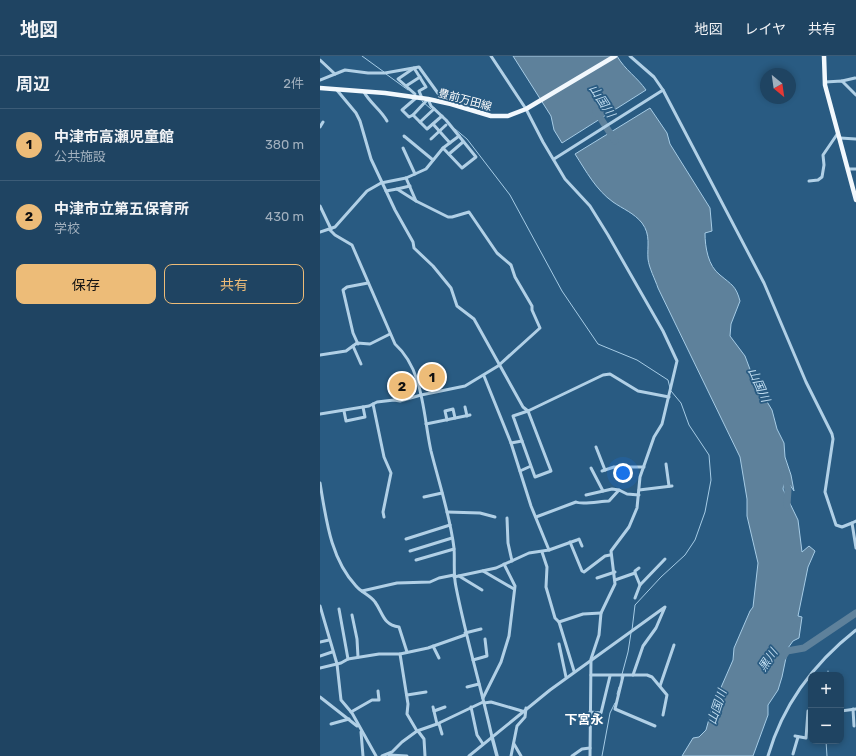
<!DOCTYPE html>
<html lang="ja">
<meta charset="utf-8">
<style>
:root{--surface:#1f4462;--page:#2c4e6b;--text:#f1f3f6;--muted:#a1b0be;--line:#3c5c77;--accent:#edbc78}
body{margin:0;font-family:Rubik,"Noto Sans JP",sans-serif;background:var(--page);color:var(--text)}
.controls{position:absolute;right:12px;bottom:12px;display:grid;overflow:hidden;border-radius:8px;box-shadow:0 2px 6px #0003}
.controls button{width:36px;height:36px;display:grid;place-items:center;padding:0;border:0;border-bottom:1px solid var(--line);background:var(--surface);color:var(--text);font:20px sans-serif}
.compass{position:absolute;left:440px;top:12px;width:36px;height:36px;border-radius:50%;background:var(--surface);box-shadow:0 2px 6px #0003;rotate:151deg}
.you{position:absolute;left:303px;top:417px;width:14px;height:14px;margin:-10px;border:3px solid #fff;border-radius:50%;background:#1a73e8;box-shadow:0 0 0 6px #1a73e833}
.badge{display:grid;place-items:center;width:26px;height:26px;border-radius:50%;background:var(--accent);color:#111;font-size:13px;font-weight:700}
.pin{position:absolute;translate:-50% -50%;border:2px solid #fff;box-shadow:0 1px 4px #0006}
.list{margin:0;padding:0;list-style:none}
h2{display:flex;justify-content:space-between;align-items:center;height:52px;margin:0;padding:0 16px;font-size:17px}
h2 small{font-size:13px;font-weight:400;color:var(--muted)}
.list li{display:grid;grid-template-columns:26px 1fr auto;gap:12px;align-items:center;box-sizing:border-box;height:72px;padding:0 16px;border-top:1px solid var(--line)}
.list b{display:block;font-size:15px;white-space:nowrap}
.list p{margin:0;font-size:13px;white-space:nowrap;color:var(--muted)}
.list em{font-size:13px;font-style:normal;color:var(--muted)}
.actions{display:flex;gap:8px;padding:12px 16px}
.actions a{flex:1;padding:9px 0;border:1px solid var(--accent);border-radius:8px;text-align:center;font-size:14px;color:var(--accent)}
.actions .main{background:var(--accent);color:#111}
.map{position:relative;flex:none;width:536px;height:700px;overflow:hidden}
header{display:flex;align-items:center;gap:24px;box-sizing:border-box;height:56px;padding:0 20px;background:var(--surface);border-bottom:1px solid var(--line)}
header strong{font-size:19px}
nav{display:flex;gap:22px;margin-inline-start:auto;font-size:14px}
main{display:flex}
aside{flex:1;background:var(--surface)}
.map>svg:first-child{display:block}
.water{fill:#5e819b;stroke:#a6cce6}
.lines{fill:none;stroke-linecap:round;stroke-linejoin:round}
.stream{stroke:#a6cce6;stroke-width:1}
.river{stroke:#5e819b;stroke-width:7}
.minor{stroke:#b1d0e6;stroke-width:3}
.tertiary{stroke:#b1d0e6;stroke-width:3.5}
.primary{stroke:#f2f8fd;stroke-width:4.5}
.labels{text-anchor:middle;dominant-baseline:central;stroke-width:3.5;stroke-linejoin:round;paint-order:stroke}
.street-label{font-size:11px;fill:#fff;stroke:#295b82}
.water-label{font-size:12px;font-style:italic;fill:#bddaee;stroke:#295b82}
.quarter-label{font-size:13px;font-weight:bold;fill:#fff;stroke:#295b82}
</style>
<header>
<strong>地図</strong>
<nav><a>地図</a><a>レイヤ</a><a>共有</a></nav>
</header>
<main>
<aside>
<h2>周辺<small>2件</small></h2>
<ul class="list">
<li><span class="badge">1</span><div><b>中津市高瀬児童館</b><p>公共施設</p></div><em>380 m</em></li>
<li><span class="badge">2</span><div><b>中津市立第五保育所</b><p>学校</p></div><em>430 m</em></li>
</ul>
<div class="actions"><a class="main">保存</a><a>共有</a></div>
</aside>
<div class="map">
<svg width="536" height="700" viewBox="0 0 536 700">
<rect width="100%" height="100%" fill="#295b82"/>
<g class="water">
<path d="M193,0H297C305,14 317,21 326,34L242,87L234,74L231,60Z"/>
<path d="M330,52L347,77L350,88L390,152L392,175L385,177C385,191 388,210 400,219C412,229 416,230 420,245L411,268L410,280L425,300L434,324L452,354L457,373L464,387L465,401L471,419L474,435L465,422L463,433L478,464L482,496L489,490L495,495L488,511L478,560L482,561L479,582L473,585L468,592L462,621L458,634L448,649V659L433,700H362L373,682L379,681L386,674L392,652L413,604L414,592L430,555L433,551L438,507L427,460V443L420,401L338,232C335,223 329,212 328,203C327,190 331,179 322,167C314,157 303,153 293,146C276,134 266,115 255,98Z"/>
</g>
<g class="lines">
<g class="stream">
<polyline points="42,0 64,16"/>
<polyline points="66,18 88,34"/>
<polyline points="102,45 111,53"/>
<polyline points="135,73 147,83 190,139 242,235 278,288 317,304 348,324 350,332"/>
<polyline points="312,574 315,549 341,521 365,499 375,484 385,456 391,424 389,399 369,369 361,347 351,335"/>
<polyline points="508,619 508,615"/>
<polyline points="301,622 308,596 311,577"/>
<polyline points="297,638 299,631"/>
<polyline points="506,685 507,700"/>
<polyline points="282,700 290,657 295,647"/>
</g>
<g class="river">
<polyline points="276,55 295,85"/>
<polyline points="464,416 468,434 467,449"/>
<polyline points="463,601 467,595 484,592 536,557"/>
</g>
<g class="minor">
<polyline points="171,0 206,53 223,86 245,123 270,150 288,179 343,275 357,305 342,368 334,381 320,421 317,452 309,471 291,495 295,528 281,557 279,579 271,603 270,700"/>
<polyline points="310,0 334,21 343,34 444,227 486,326 512,378 513,383 505,436 516,469 522,471 532,467"/>
<polyline points="0,4 15,18"/>
<polyline points="0,24 25,14 48,17 65,17 99,11 125,47"/>
<polyline points="522,25 535,22"/>
<polyline points="505,26 522,25 536,39"/>
<polyline points="86,30 100,21"/>
<polyline points="16,33 36,57 40,65 51,103 75,154 93,186 94,192 113,210 131,232 137,250 154,263 203,351 208,355 283,319 290,318 318,335 349,341"/>
<path d="M44,36C50,47 61,54 67,65"/>
<polyline points="95,38 78,23 94,12 106,31 99,35 102,42"/>
<polyline points="96,42 82,54 89,61 93,59 107,73 122,60"/>
<polyline points="93,59 108,43 111,50 126,64 156,101 142,112 123,92"/>
<polyline points="100,66 114,53"/>
<polyline points="113,68 130,87"/>
<polyline points="0,71 3,66"/>
<polyline points="84,80 113,104"/>
<polyline points="520,82 536,83"/>
<polyline points="111,83 126,69"/>
<polyline points="83,92 95,118"/>
<polyline points="129,98 143,86"/>
<polyline points="234,103 343,34"/>
<polyline points="528,113 536,113"/>
<polyline points="86,122 96,145"/>
<polyline points="489,125 498,124 502,121 504,109 503,99 518,77"/>
<polyline points="77,133 90,130"/>
<polyline points="0,150 11,173"/>
<path d="M10,174L15,179L32,189L75,288C104,314 103,359 111,395C119,427 130,459 134,492C135,505 133,518 136,531C146,582 161,631 172,681"/>
<polyline points="0,176 15,171 47,135 61,127 86,122 106,113 123,92 139,80"/>
<polyline points="38,288 33,277 23,234 27,231 48,227"/>
<polyline points="33,290 41,308"/>
<polyline points="0,299 26,295 37,287 50,288 70,278"/>
<polyline points="53,348 64,401 71,417 63,456 64,461"/>
<polyline points="145,351 147,360"/>
<polyline points="24,355 26,365 45,361 43,351"/>
<polyline points="0,358 49,350 57,346 74,344 80,345 101,339 145,330 178,310 220,272 212,254 212,250 195,221 191,209 177,197 149,156 132,161 128,161 96,145 77,133 66,135"/>
<polyline points="127,364 125,355 133,353 135,362"/>
<polyline points="106,368 150,359"/>
<polyline points="191,387 202,385"/>
<polyline points="276,391 285,414"/>
<polyline points="346,408 349,430"/>
<polyline points="271,412 283,435"/>
<polyline points="200,415 211,410 215,421 231,415 208,355 193,360 211,410"/>
<polyline points="282,415 294,411 324,411"/>
<path d="M0,427C6,462 10,502 36,530C41,536 51,540 55,546C63,557 63,569 79,571L87,596"/>
<polyline points="319,434 352,430"/>
<polyline points="266,439 292,433 299,434"/>
<polyline points="104,441 122,437"/>
<polyline points="127,456 160,457 175,461"/>
<path d="M216,461L256,446C262,449 281,445 289,445L299,434L307,438L319,439"/>
<polyline points="187,462 188,487 192,505"/>
<polyline points="536,465 532,467 536,492"/>
<polyline points="86,483 130,469"/>
<polyline points="250,486 262,515 264,516 285,500 290,499"/>
<polyline points="229,494 257,484 259,483 262,490"/>
<polyline points="90,495 132,482"/>
<polyline points="222,496 227,511 226,531 235,562 239,566"/>
<polyline points="96,504 134,493"/>
<polyline points="163,515 194,533"/>
<polyline points="315,517 315,515 319,512"/>
<polyline points="139,520 162,534"/>
<polyline points="134,521 176,512 209,497 229,494 211,450 191,387 164,320"/>
<polyline points="277,522 295,516"/>
<polyline points="295,524 315,517 320,529 345,503"/>
<polyline points="42,535 77,527 110,526 119,522 134,519"/>
<polyline points="315,542 320,529"/>
<polyline points="0,550 17,608 21,644 32,657 56,700"/>
<polyline points="19,553 28,603"/>
<polyline points="32,559 37,583 38,601"/>
<polyline points="145,577 161,573"/>
<polyline points="0,586 9,584"/>
<polyline points="239,588 246,621"/>
<polyline points="113,590 119,602"/>
<polyline points="0,600 12,596"/>
<polyline points="153,604 167,600 165,583"/>
<polyline points="0,612 21,607 28,603 59,598 80,598"/>
<polyline points="254,615 239,566 263,558 281,557"/>
<polyline points="271,619 327,619 332,621 347,639 343,659"/>
<polyline points="303,620 295,653 335,670"/>
<polyline points="340,630 354,589"/>
<polyline points="147,631 159,628"/>
<polyline points="87,639 106,636"/>
<polyline points="0,641 37,670"/>
<polyline points="163,642 181,606 189,580 195,530 184,508"/>
<polyline points="164,647 171,646 202,655"/>
<polyline points="113,651 117,668"/>
<polyline points="151,651 157,679 163,688"/>
<polyline points="533,653 534,670"/>
<polyline points="114,655 125,651"/>
<polyline points="521,655 536,653"/>
<polyline points="31,656 52,644 59,644 58,635"/>
<polyline points="270,656 281,657 290,620"/>
<polyline points="11,668 29,663"/>
<polyline points="119,668 122,678"/>
<polyline points="97,675 87,658 88,648 80,598 108,592 145,579"/>
<polyline points="98,675 104,683 105,700"/>
<polyline points="41,676 43,700"/>
<polyline points="475,680 486,682 488,655 491,656"/>
<polyline points="194,688 201,700"/>
<polyline points="473,698 478,681"/>
<polyline points="69,699 87,700"/>
<polyline points="62,700 72,696 82,686 97,675 117,668 163,646"/>
<polyline points="149,700 230,634 345,551 336,572 323,590 313,619"/>
<polyline points="191,700 197,670 205,661 206,652"/>
<polyline points="252,700 262,693 270,692"/>
<path d="M448,700C463,648 494,607 536,574"/>
</g>
<polyline class="tertiary" points="172,681 177,700"/>
<g class="primary">
<polyline points="504,0 505,29 536,144"/>
<polyline points="0,32 65,37 108,43 131,48 171,60 188,60 206,53 295,0"/>
</g>
</g>
<g class="labels">
<g class="street-label">
<text transform="translate(145 44) rotate(15)">豊前万田線</text>
</g>
<g class="water-label">
<text transform="translate(282 45) rotate(57)">山国川</text>
<text transform="translate(439 329) rotate(66)">山国川</text>
<text transform="translate(448 604) rotate(-56)">黒川</text>
<text transform="translate(397 651) rotate(-72)">山国川</text>
</g>
<g class="quarter-label">
<text x="264" y="663">下宮永</text>
</g>
</g>
</svg>
<div class="controls">
<button>+</button>
<button>−</button>
</div>
<svg class="compass" viewBox="-18 -18 36 36"><path d="M0-13l5 13h-10z" fill="#e53935"/><path d="M0 13l5-13h-10z" fill="#a1b0be"/></svg>
<div class="you"></div>
<div class="pin badge" style="left:112px;top:321px">1</div>
<div class="pin badge" style="left:82px;top:330px">2</div>
</div>
</main>
